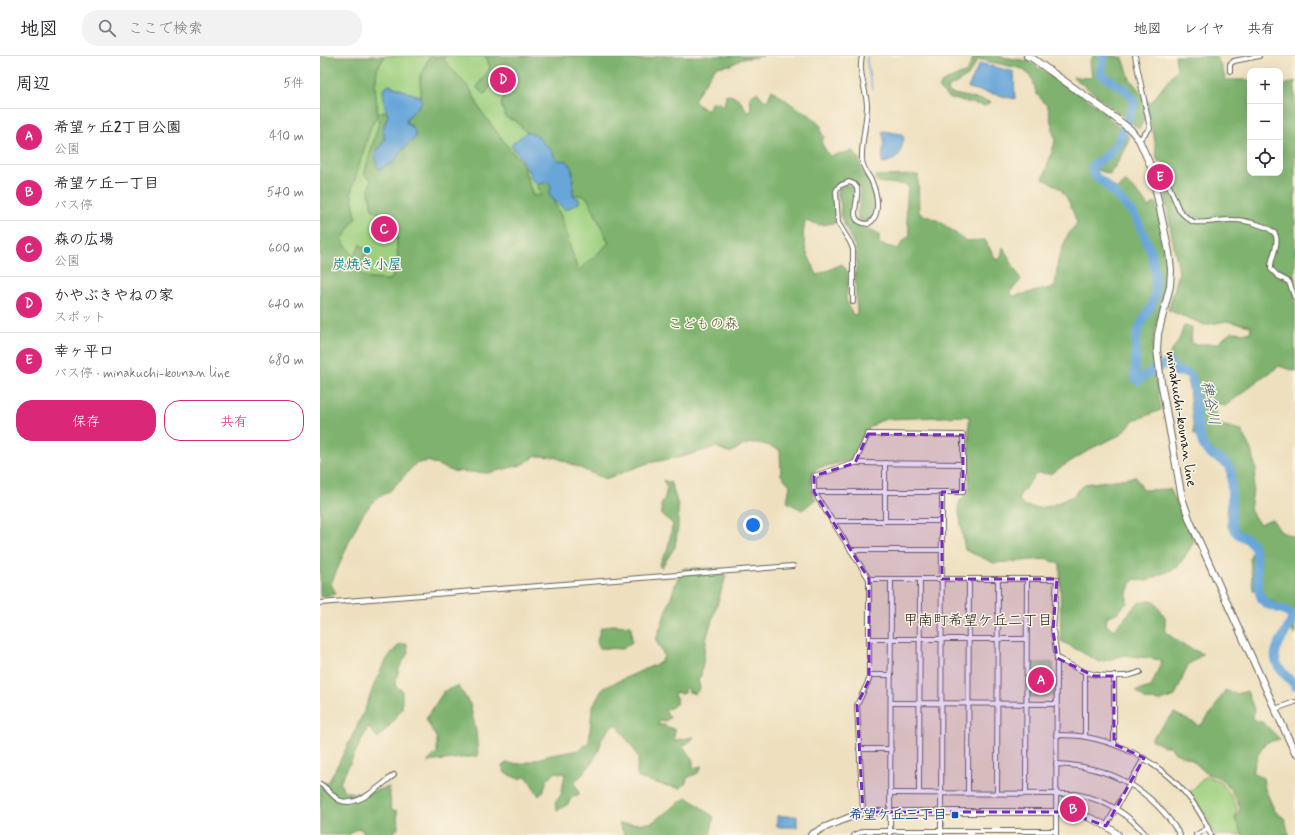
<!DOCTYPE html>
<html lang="ja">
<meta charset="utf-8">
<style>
:root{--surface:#fff;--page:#f2f2f3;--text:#2b2b33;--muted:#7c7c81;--line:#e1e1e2;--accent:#db2777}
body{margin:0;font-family:Mynerve,"Klee One",sans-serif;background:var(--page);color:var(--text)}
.controls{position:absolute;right:12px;top:12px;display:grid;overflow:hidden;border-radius:8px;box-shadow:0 4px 16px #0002}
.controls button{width:36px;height:36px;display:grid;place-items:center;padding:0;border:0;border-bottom:1px solid var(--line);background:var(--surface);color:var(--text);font:20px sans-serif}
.you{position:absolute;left:433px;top:469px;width:14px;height:14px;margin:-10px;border:3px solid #fff;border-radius:50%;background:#1a73e8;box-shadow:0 0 0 6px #1a73e833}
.badge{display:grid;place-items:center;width:26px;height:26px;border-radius:50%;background:var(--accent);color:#fff;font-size:13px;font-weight:700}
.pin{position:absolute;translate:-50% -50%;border:2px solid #fff;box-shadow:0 1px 4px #0006}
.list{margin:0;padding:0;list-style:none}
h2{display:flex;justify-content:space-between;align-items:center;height:52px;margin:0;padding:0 16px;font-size:17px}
h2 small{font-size:13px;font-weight:400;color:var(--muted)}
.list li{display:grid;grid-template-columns:26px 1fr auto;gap:12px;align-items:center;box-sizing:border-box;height:56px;padding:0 16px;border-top:1px solid var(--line)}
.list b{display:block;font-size:15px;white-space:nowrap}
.list p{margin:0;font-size:13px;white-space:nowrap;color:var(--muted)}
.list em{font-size:13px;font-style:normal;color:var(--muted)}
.actions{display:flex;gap:8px;padding:12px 16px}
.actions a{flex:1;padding:9px 0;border:1px solid var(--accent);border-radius:16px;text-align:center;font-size:14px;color:var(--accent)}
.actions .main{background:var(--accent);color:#fff}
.icon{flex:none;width:22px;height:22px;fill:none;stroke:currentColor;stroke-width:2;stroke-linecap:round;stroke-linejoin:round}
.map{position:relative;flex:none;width:975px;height:779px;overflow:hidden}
header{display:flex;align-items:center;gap:24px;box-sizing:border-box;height:56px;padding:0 20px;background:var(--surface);border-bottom:1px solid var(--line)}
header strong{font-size:19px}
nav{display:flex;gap:22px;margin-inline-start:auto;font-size:14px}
.search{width:280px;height:36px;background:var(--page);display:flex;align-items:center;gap:10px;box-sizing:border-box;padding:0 14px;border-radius:16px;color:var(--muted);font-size:15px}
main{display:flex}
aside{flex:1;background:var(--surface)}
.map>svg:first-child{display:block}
.green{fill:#9ed07f;stroke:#5d764e}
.forest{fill:#7eb26e;stroke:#4d6745}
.water{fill:#67a6d9;stroke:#42617a}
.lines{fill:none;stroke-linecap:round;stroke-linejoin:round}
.stream{stroke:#67a6d9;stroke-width:1.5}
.river{stroke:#67a6d9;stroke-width:9}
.street-casing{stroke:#666155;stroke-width:6}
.secondary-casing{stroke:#666155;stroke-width:8}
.street{stroke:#fff;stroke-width:4}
.secondary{stroke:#fff;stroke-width:6}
.marked{fill:#7b2cbf;fill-opacity:0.2;stroke:#7b2cbf;stroke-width:3;stroke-dasharray:8 5;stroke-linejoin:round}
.culture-dot{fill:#0f9aa8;stroke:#fcf5e5;stroke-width:1.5}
.transit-dot{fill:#1a4fb4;stroke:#fcf5e5;stroke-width:1.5}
.labels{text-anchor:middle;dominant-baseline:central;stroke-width:3;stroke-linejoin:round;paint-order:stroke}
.culture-label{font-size:14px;font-weight:bold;fill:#0d838f;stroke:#fcf5e5}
.park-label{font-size:14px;fill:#4a5b3f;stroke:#fcf5e5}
.street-label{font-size:14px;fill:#1c1c1c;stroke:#fcf5e5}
.transit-label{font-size:14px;font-weight:bold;fill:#164399;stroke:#fcf5e5;text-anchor:end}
.water-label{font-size:15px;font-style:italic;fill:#3e5a71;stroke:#fcf5e5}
.neighbourhood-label{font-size:15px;fill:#1c1c1c;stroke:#fcf5e5}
</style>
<header>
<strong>地図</strong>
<div class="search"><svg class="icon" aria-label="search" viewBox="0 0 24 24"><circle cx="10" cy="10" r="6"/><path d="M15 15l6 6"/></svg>ここで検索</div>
<nav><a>地図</a><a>レイヤ</a><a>共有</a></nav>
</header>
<main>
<aside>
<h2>周辺<small>5件</small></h2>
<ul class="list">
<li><span class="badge">A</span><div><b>希望ヶ丘2丁目公園</b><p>公園</p></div><em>410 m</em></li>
<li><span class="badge">B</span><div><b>希望ケ丘一丁目</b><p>バス停</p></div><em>540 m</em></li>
<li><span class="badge">C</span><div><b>森の広場</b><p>公園</p></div><em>600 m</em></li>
<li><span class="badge">D</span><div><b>かやぶきやねの家</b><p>スポット</p></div><em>640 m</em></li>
<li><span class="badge">E</span><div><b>幸ヶ平口</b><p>バス停 · minakuchi-kounan line</p></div><em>680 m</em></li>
</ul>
<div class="actions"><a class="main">保存</a><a>共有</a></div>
</aside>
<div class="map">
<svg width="975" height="779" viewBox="0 0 975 779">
<rect width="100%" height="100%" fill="#fcf5e5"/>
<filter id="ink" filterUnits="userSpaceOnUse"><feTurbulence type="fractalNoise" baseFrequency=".025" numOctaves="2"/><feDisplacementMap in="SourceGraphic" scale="8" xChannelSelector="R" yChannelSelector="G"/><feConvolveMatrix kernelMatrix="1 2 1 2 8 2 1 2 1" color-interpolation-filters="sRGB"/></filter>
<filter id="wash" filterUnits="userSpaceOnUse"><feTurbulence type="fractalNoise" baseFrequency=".012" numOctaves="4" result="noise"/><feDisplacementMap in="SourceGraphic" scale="16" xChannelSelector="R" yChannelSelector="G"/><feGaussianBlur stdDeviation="0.9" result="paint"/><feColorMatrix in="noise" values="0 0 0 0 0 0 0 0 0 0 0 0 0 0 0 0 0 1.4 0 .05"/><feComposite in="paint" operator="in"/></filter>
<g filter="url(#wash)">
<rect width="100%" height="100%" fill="#eee0bf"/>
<g class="green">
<polygon points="65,0 110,0 100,20 101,41 69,29 67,55 62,56 44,119 51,123 49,134 52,153 76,167 78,208 71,224 49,223 40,218 47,195 40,189 35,203 22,184 35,161 31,136 51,70 58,60 55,31 57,13"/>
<polygon points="125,0 164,0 167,2 170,12 157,32 164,39 180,18 190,23 186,33 196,65 205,75 217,83 253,115 266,141 272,148 274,156 289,188 258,216 240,158 231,140 221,139 213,140 202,107 188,91 161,55 150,33 123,3"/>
<polygon points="709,607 733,607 734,640 709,641"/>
<polygon points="886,720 897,724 907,734 914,744 917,753 915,763 923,779 895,779 885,758 869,737"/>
</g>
<g class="forest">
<path d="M0,0H65L57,13L55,31L58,60L51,70L31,136L36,161L22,184L34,202L40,188L47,195L40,218L50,223L71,224L78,208L76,167L52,153L49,134L51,123L44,119L62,56L67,55L68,61C66,65 64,69 64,73C63,82 67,88 57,93L56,101L58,113L74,106L77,100L85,92L92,70L87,68L86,64L102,46L101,41L100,20L110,0H125L123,3L150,33L161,55L188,91L202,107L213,140L221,139L216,123H230L231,140L240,158L258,215L289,187C285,180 270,144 266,141C263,139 257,139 253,139V115L243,106L233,103L217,83L205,75L196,65L186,62L181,49L190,23L180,18L164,39L157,31L170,12L167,2L164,0H292L325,4L338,0H443L422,3L411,9L396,11L380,34L374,45L382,52L389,53L391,47L397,46L404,50L406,38L418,42L429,57L431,52L430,40L437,36L444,44L447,45L452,34L474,50L490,59L501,70V76L504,81L501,86L509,100L533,95L539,103L542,115L552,131L555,142V160L551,164L546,166L538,163C536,152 543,144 540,134C539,131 537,128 535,126C523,122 520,125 513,134L515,150V167L501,169L485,165L483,179L486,195L497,219L522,208L527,215L528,227L526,244L533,259L537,258L535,216L537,208L536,193L520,159L521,149L518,139L519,132L525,129L532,130L537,137L531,158C538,172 545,173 559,178V188L578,193L583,185L590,179L586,155L588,129L556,126L555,120L598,119L599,157L619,165L646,185L665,184L676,204L681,202L683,191L701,224L689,237L694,240L735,231L738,205L747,180L757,167C749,145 746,132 723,123L735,86L728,51L716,37L713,24L703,13L658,3L648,20L628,32L629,37L671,46L665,50L628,42L619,33L622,26L647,16L654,0H676L708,5L772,46L810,81L798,106L790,118L778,114L777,119L797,133L805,125L820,139L828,151L836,146C840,170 849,197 848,222C846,242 837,261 834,281C830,305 838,331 841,354L815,364L800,379L774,391L730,418L721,417L716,418L699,440L700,446L706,450L716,452L730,450L753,440L765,428L816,421L823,434L850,433L869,472L874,486L858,511L826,525L814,523L807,536V547L798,556L787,561L786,569L794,574L818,547L833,544L845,561V576L863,589L883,598L868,609L855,640L841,645L826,644L816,635L831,631L842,604L805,599L780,606L741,585L740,508L727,503L674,507L645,494L638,450L641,443L649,435V360L567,363C545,368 541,385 532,404L498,412L491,419V436L496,443L482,454L467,446L470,429L461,419L460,394C436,385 432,383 410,397L396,391L361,401L328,407L285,423L235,401L216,400L201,409L168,417L132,415L108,405L95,408L70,435L55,444L42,459L31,481L11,528L16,538L0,541Z"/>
<polygon points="773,0 796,0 803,2 810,23 830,48 857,13 855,0 896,0 901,10 906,24 930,24 930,117 960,117 960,31 975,25 975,315 959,310 905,350 894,346 894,352 901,369 921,374 931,394 936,413 930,454 939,468 952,463 961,476 975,481 975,580 972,575 974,560 963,550 948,544 933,534 930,502 934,486 917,472 907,457 912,411 874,378 867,314 845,311 845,305 859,284 864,270 872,271 871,288 897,288 911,276 930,277 931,270 906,265 885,269 848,254 859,217 846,147 847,109 837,104 834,80 828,57 819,73 753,21 772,22 770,5"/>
<polygon points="343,424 351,427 358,449 358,471 355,491 341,512 339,509 347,495 353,468 342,459 341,450 345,441 347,432"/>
<path d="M364,512H398L406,520L387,580L381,619L378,624L380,632L375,638L369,636L368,632L365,633V637L361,638L357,636L353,639L357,642V647L351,652L345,653L347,657L350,662L345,665L340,664L338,669H344L355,674L354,683L357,684L374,681L371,685L363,690L373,705V712L382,710L378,717L367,722L366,727L361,732C346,731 332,725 318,722C315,712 319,709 318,703C315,690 302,681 298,669L292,670L282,682L279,694L271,708L262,719L255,725V729L258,733L259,738L251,742L248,748L237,755L235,747L241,739L245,718L236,716L227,723L224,734L219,740L207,721H203L199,723L185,717L182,710L186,707L202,708L227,700L259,694L269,686L272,652L283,632L341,606L344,600L336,584L357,524Z"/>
<polygon points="292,569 311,570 312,586 303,593 279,592 277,585 281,572"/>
<path d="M80,588H87L88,597L79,612L75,630L82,634V652L72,667L58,682L48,671L20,727L24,735L41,738L69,731L71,753L77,755L78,773L74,775L75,779H42L44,776L38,772L29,779H0V727H8C19,707 29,687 39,666C53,638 56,610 80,588Z"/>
<polygon points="138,630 150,648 156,675 158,700 107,706 117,697 117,683 106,663 124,635"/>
<polygon points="905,634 917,638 927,635 934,653 933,663 944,667 960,683 945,687 938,699 932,716 943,722 945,733 955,755 965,763 969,779 923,779 915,763 920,753 918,746 911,734 898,721 887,718 871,703 855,697 850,690 843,690 831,683 854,657 880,670 892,656"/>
<polygon points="367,741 394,761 390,779 305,779 299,768 331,767"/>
</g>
<g class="water">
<polygon points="660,7 694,16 695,43 648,32"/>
<path d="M69,29L101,41L102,46L86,64L87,68L94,72L96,81L81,95L74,106L60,113C55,110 55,100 56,94L60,92L65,82L63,73L68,59L65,52L63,33Z"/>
<path d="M564,75L581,78L584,82C579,99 582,102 564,107L562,106L564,83L562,76Z"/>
<path d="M207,76L218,80L223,87L232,94L234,100L237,104C240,105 245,104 247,105C254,110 253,131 253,139L259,143V147L245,154L229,139L231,131L229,126L219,128L213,125L204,107L191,89Z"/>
<rect x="457" y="760" width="20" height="11"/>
</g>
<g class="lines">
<polyline class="stream" points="547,0 547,6 552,33"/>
<path class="river" d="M784,0L780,17C791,28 811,31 814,48L798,87L788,99L773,109L772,111L774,119L784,127L811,155L816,162L820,170L831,196L835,216V240L831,250L822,266L816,281L815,322L818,325L830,316L850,306L856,316C864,316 867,315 872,322C876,341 875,382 887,395C895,403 905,402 911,414L912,470C917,484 931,479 935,493C939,506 935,535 943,545C951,554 967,550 972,561C970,577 949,591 957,608C961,617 970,622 975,630"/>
</g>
</g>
<g filter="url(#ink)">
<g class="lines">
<defs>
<g id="street">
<polyline points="815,0 830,72 819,84"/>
<polyline points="910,15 910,8 914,5 939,0"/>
<path d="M831,111H840L844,113L845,120L859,154C863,158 868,164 874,166C881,168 904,163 914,164C923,164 953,170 956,180C959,192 950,201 951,213L958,220L969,226L975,242"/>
<path d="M533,246V193L530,186L518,167L516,135L519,130L529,126L534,128L537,132C540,147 525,166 548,168C562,160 557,138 552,126C548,118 543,113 542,104C541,86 547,67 547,49C546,32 538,17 542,0"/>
<polyline points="535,407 643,408"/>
<polyline points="494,436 622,436"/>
<polyline points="512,465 622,465"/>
<polyline points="565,465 565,407"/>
<polyline points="531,494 622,494"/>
<polyline points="549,523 737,523 733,574 737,602 736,779"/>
<polyline points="0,547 473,510"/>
<polyline points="549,583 706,583"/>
<path d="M737,602C757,613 768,620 792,620C804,620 808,621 820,616"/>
<polyline points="765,616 765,681"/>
<polyline points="549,619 571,619"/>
<polyline points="794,620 794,688"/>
<polyline points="571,647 736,648"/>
<polyline points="955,653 975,646"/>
<path d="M736,679C746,679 757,679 766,681C820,691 870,727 891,779"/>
<polyline points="539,693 571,693"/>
<path d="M736,708C789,710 832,733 860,779"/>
<path d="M0,728C8,732 12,740 19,744C37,753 61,729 74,719"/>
<path d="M571,737L755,738C783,743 808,757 826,779"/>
<polyline points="599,737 600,523"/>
<polyline points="648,737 649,523"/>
<polyline points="677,737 678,523"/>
<polyline points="706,737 707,523"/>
<polyline points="543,756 537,649 549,624 549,523 494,436 494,420 535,407 548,378 643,379 643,436 622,436 621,779"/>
<polyline points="786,770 824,702"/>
<polyline points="534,779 544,775 736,775"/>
<polyline points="570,779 571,523"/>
<polyline points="876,779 888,772"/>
</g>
<g id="secondary">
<polyline points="707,0 712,2 782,52 811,74 819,84 831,111 849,196 851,214 850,230 838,278 837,294 841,326 862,442 870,465 975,697"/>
<path d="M491,779L503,772L543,756H746C764,758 784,766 798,779"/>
</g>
</defs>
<use href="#street" class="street-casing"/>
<use href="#secondary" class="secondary-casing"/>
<use href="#street" class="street"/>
<use href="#secondary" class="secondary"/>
</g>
</g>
<path class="marked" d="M548,378L643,379V436H622V523H737L733,574L737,602L774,620H794V688L824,702L786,770L746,756H543L537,649L549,624V523L494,436V420L535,407Z"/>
<circle class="culture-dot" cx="47" cy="194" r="4"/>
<rect class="transit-dot" x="631" y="755" width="8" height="8" rx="2"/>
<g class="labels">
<g class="culture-label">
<text x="47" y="209">炭焼き小屋</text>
</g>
<g class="park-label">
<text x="383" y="268">こどもの森</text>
</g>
<g class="street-label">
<text transform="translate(861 363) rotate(81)">minakuchi-kounan line</text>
</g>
<g class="transit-label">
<text x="627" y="759">希望ケ丘三丁目</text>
</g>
<g class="water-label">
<text transform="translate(890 347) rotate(79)">稗谷川</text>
</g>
<g class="neighbourhood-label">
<text x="658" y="565">甲南町希望ケ丘二丁目</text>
</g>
</g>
</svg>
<div class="controls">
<button>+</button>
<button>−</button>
<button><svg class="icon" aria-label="locate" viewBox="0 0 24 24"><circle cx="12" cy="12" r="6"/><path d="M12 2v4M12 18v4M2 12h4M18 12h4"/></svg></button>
</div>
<div class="you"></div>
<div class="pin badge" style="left:721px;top:624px">A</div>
<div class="pin badge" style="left:753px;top:753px">B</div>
<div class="pin badge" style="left:64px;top:173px">C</div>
<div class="pin badge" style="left:183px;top:24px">D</div>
<div class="pin badge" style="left:840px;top:121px">E</div>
</div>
</main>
